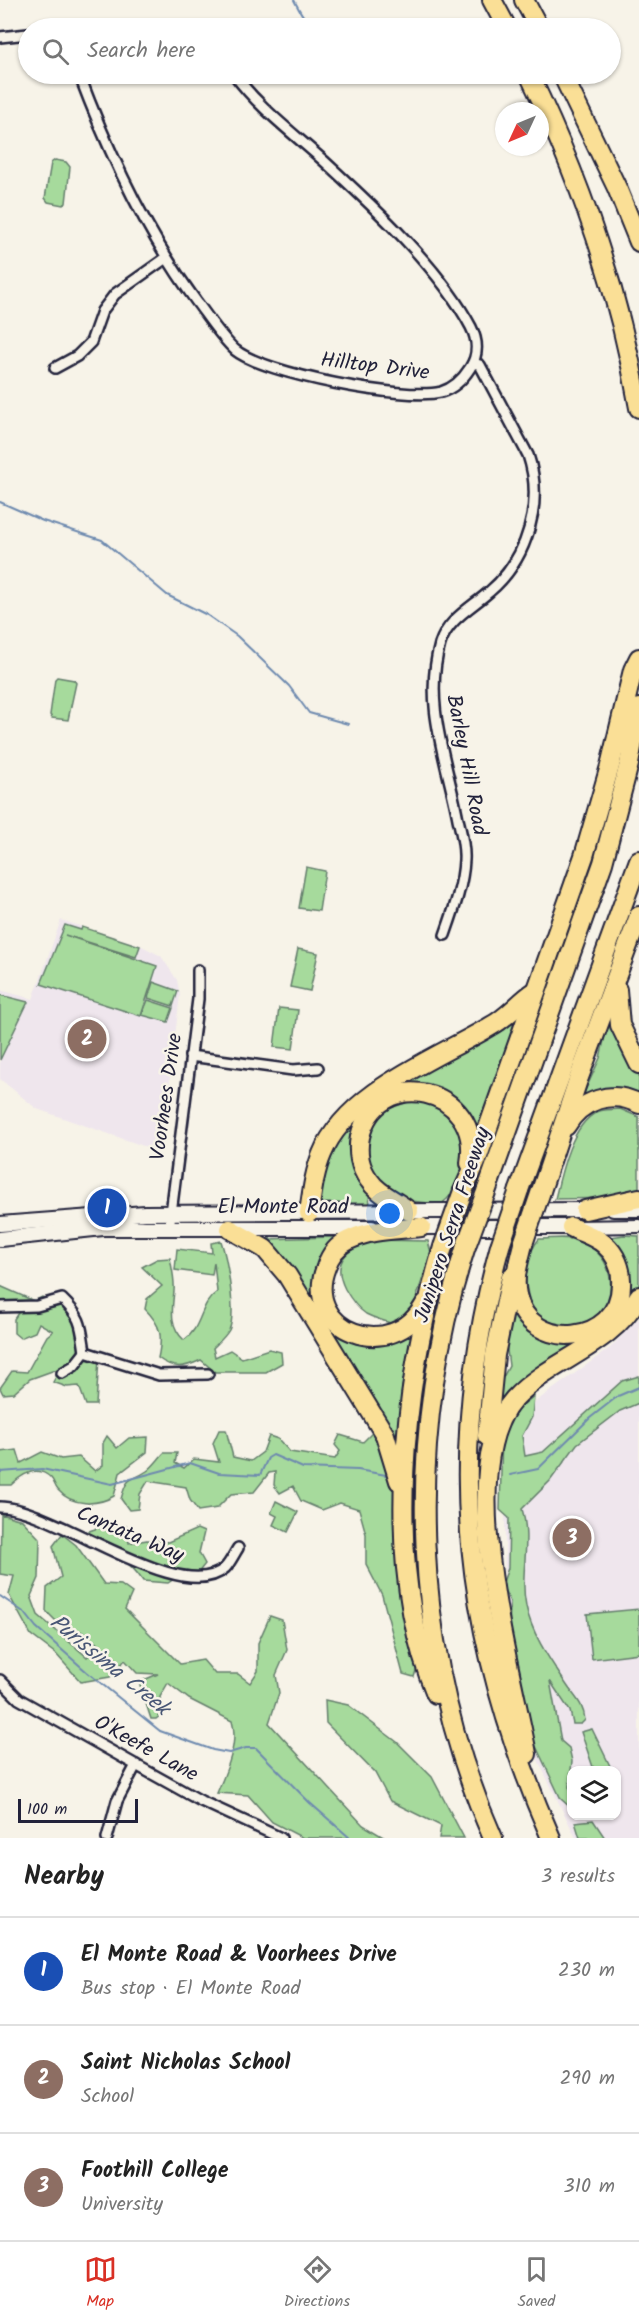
<!DOCTYPE html>
<meta charset="utf-8">
<style>
:root{--surface:#fff;--page:#f6f6f6;--text:#222;--muted:#767676;--line:#e0e0e0;--accent:#d93025}
body{margin:0;font-family:Kalam,sans-serif;background:var(--page);color:var(--text)}
.controls{position:absolute;right:18px;bottom:18px;display:grid;overflow:hidden;border-radius:12px;box-shadow:0 2px 4px #0004}
.controls button{width:54px;height:54px;display:grid;place-items:center;padding:0;border:0;border-bottom:2px solid var(--line);background:var(--surface);color:var(--text);font:30px sans-serif}
.compass{position:absolute;left:495px;top:102px;width:54px;height:54px;border-radius:50%;background:var(--surface);box-shadow:0 2px 4px #0004;rotate:226deg}
.scale{position:absolute;left:18px;bottom:15px;width:120px;box-sizing:border-box;padding-left:6px;border:3px solid #22223b;border-top:0;font-size:16px;line-height:21px;white-space:nowrap;color:#22223b;-webkit-text-stroke:4px #f7f3e8;paint-order:stroke}
.you{position:absolute;left:390px;top:1214px;width:21px;height:21px;margin:-15px;border:4px solid #fff;border-radius:50%;background:#1a73e8;box-shadow:0 0 0 9px #1a73e833}
.badge{display:grid;place-items:center;width:39px;height:39px;border-radius:50%;background:var(--accent);color:#fff;font-size:20px;font-weight:700}
.pin{position:absolute;translate:-50% -50%;border:3px solid #fff;box-shadow:0 2px 6px #0006}
.list{margin:0;padding:0;list-style:none}
h2{display:flex;justify-content:space-between;align-items:center;height:78px;margin:0;padding:0 24px;font-size:26px}
h2 small{font-size:20px;font-weight:400;color:var(--muted)}
.list li{display:grid;grid-template-columns:39px 1fr auto;gap:18px;align-items:center;box-sizing:border-box;height:108px;padding:0 24px;border-top:2px solid var(--line)}
.list b{display:block;font-size:22px;white-space:nowrap}
.list p{margin:0;font-size:20px;white-space:nowrap;color:var(--muted)}
.list em{font-size:20px;font-style:normal;color:var(--muted)}
.icon{flex:none;width:33px;height:33px;fill:none;stroke:currentColor;stroke-width:2;stroke-linecap:round;stroke-linejoin:round}
.map{position:relative;flex:none;width:639px;height:1838px;overflow:hidden}
.search{position:absolute;background:var(--surface);box-shadow:0 2px 4px #0004;left:18px;right:18px;top:18px;height:66px;display:flex;align-items:center;gap:15px;box-sizing:border-box;padding:0 21px;border-radius:33px;color:var(--muted);font-size:22px}
.sheet{height:402px;background:var(--surface)}
nav{display:flex;justify-content:space-around;align-items:center;box-sizing:border-box;height:84px;border-top:2px solid var(--line);background:var(--surface);font-size:16px;color:var(--muted)}
nav a{display:grid;justify-items:center;gap:3px}
nav .on{color:var(--accent)}
.map>svg:first-child{display:block}
.built{fill:#efe6ed;fill-rule:evenodd}
.green{fill:#a6da9c;stroke:#647e6c;stroke-width:1.5}
.lines{fill:none;stroke-linecap:round;stroke-linejoin:round}
.stream{stroke:#6e8aaf;stroke-width:2}
.minor-casing{stroke:#22223b;stroke-width:14}
.tertiary-casing{stroke:#22223b;stroke-width:16}
.secondary-casing{stroke:#22223b;stroke-width:18}
.motorway-casing{stroke:#22223b;stroke-width:22}
.minor{stroke:#f7f3e8;stroke-width:9}
.tertiary{stroke:#f7f3e8;stroke-width:12}
.secondary{stroke:#f7f3e8;stroke-width:14}
.motorway{stroke:#fadf96;stroke-width:18}
.motorway-bridge-casing{stroke:#22223b;stroke-width:22;stroke-linecap:butt}
.motorway-bridge{stroke:#fadf96;stroke-width:18}
.labels{text-anchor:middle;dominant-baseline:central;stroke-width:5;stroke-linejoin:round;paint-order:stroke}
.street-label{font-size:21px;fill:#22223b;stroke:#f7f3e8}
.water-label{font-size:22px;font-style:italic;fill:#485675;stroke:#f7f3e8}
</style>
<div class="map">
<svg width="639" height="1838" viewBox="0 0 639 1838">
<rect width="100%" height="100%" fill="#f7f3e8"/>
<filter id="ink" filterUnits="userSpaceOnUse"><feTurbulence type="fractalNoise" baseFrequency=".0167" numOctaves="2"/><feDisplacementMap in="SourceGraphic" scale="12" xChannelSelector="R" yChannelSelector="G"/><feConvolveMatrix kernelMatrix="1 2 1 2 8 2 1 2 1" color-interpolation-filters="sRGB"/></filter>
<g filter="url(#ink)">
<g class="built">
<polygon points="61,920 140,945 161,956 177,980 180,995 161,1152 37,1109 0,1079 0,990 33,999"/>
<path d="M639,1318V1838H576L535,1754L504,1654L506,1423L610,1348ZM572,1770H616V1816H572Z"/>
</g>
<g class="green">
<polygon points="55,160 66,162 70,167 66,203 63,205 48,202 45,198 51,163"/>
<polygon points="57,677 74,680 76,683 68,720 52,718 50,715 55,679"/>
<polygon points="306,867 325,871 319,911 299,908"/>
<polygon points="65,925 81,930 82,927 140,946 136,957 65,935 157,966 141,1016 41,984"/>
<polygon points="298,949 318,953 310,991 290,987"/>
<polygon points="153,982 178,991 173,1006 148,998"/>
<polygon points="0,995 28,1002 0,1060"/>
<polygon points="148,1000 173,1008 168,1022 142,1015"/>
<polygon points="279,1008 298,1010 293,1049 274,1047"/>
<polygon points="508,1023 518,1026 474,1134 454,1103 382,1097 454,1052 504,1030"/>
<polygon points="615,1024 639,1072 639,1101 596,1100 584,1093 600,1058 607,1027"/>
<path d="M412,1101C419,1102 429,1102 435,1105C471,1123 472,1183 441,1204C428,1202 411,1203 399,1198C371,1188 354,1137 378,1115C387,1107 400,1105 412,1101Z"/>
<path d="M620,1109L639,1117V1189L621,1198L555,1199C561,1173 571,1125 597,1112C603,1109 613,1110 620,1109Z"/>
<path d="M357,1116L360,1119L370,1204L320,1205C322,1165 328,1145 357,1116Z"/>
<polygon points="624,1235 639,1236 639,1287 628,1307 629,1290 604,1238"/>
<polygon points="332,1237 339,1241 320,1319 265,1239"/>
<path d="M539,1239C552,1239 568,1236 580,1241C615,1255 621,1298 592,1321C587,1325 579,1330 571,1330C566,1330 559,1326 554,1324C541,1320 531,1309 528,1295C523,1275 527,1254 539,1239Z"/>
<path d="M374,1240L428,1241L431,1253L413,1308L397,1325C387,1322 376,1319 366,1314C357,1308 350,1298 345,1289C331,1261 347,1248 374,1240Z"/>
<path d="M221,1241C227,1259 237,1314 229,1330C225,1337 218,1343 213,1348L215,1357L230,1350L242,1358L269,1349L281,1352L282,1363L266,1372H215L201,1360C184,1368 174,1370 158,1358C163,1336 161,1325 145,1309L147,1299L162,1286L142,1267L157,1259L170,1258C172,1268 175,1280 174,1291C172,1310 169,1326 184,1340C203,1327 199,1304 217,1292L214,1262L212,1275L175,1270L177,1249L212,1253L211,1243Z"/>
<polygon points="0,1286 34,1301 42,1297 73,1311 81,1348 80,1361 30,1379 14,1393 3,1394 0,1388 12,1371 27,1372 47,1336 53,1331 39,1323 35,1332 20,1338 14,1333 14,1319 22,1307 0,1304"/>
<path d="M513,1314C523,1317 528,1324 536,1331C548,1343 566,1343 582,1342L505,1408L500,1402V1383L509,1366L506,1342Z"/>
<path d="M331,1323C370,1351 370,1349 414,1333L402,1387L409,1402L404,1443L396,1444L326,1328Z"/>
<polygon points="90,1355 99,1358 96,1405 86,1405 79,1386 67,1387 53,1382 57,1375 68,1376"/>
<path d="M639,1376V1403L620,1411L577,1444L550,1481L522,1509C532,1542 519,1573 526,1606C532,1635 550,1660 566,1684C575,1698 584,1704 585,1720L581,1724H573L570,1711L550,1681L561,1741L569,1748L572,1761L569,1787L571,1790V1808L561,1799L533,1740L509,1634L510,1602L502,1585L508,1568L509,1518L500,1510L502,1433L519,1408L534,1396L532,1417L522,1436L525,1456L543,1452L622,1381Z"/>
<path d="M219,1430H226L233,1457L251,1461L263,1452L269,1436L278,1439L290,1452L335,1459L340,1451L335,1445L340,1435L363,1442L375,1430L392,1459L403,1533L399,1581L417,1667L414,1677L403,1674L382,1595L366,1564V1534L359,1509L340,1503L322,1510L301,1501L293,1486L280,1493L274,1485L275,1472L269,1473L254,1492L231,1494L217,1508L198,1511L190,1500L186,1487L148,1481L140,1494L138,1509L129,1510L121,1499C128,1474 129,1483 147,1471C153,1467 159,1458 164,1453H177L175,1463L184,1468L194,1459L219,1462L213,1443Z"/>
<path d="M107,1436L117,1448L129,1438L148,1437L147,1452L120,1473L114,1496C97,1506 72,1506 58,1490C55,1487 54,1481 51,1478C37,1464 21,1475 11,1485H0V1452L17,1450L21,1463L42,1452L61,1459L79,1457L95,1471L103,1465V1443Z"/>
<polygon points="276,1501 298,1512 288,1532 273,1525 277,1516 271,1513"/>
<path d="M1,1514L22,1520L40,1539L39,1578L31,1596L38,1615L87,1657L99,1645L82,1632L62,1627L46,1611L47,1588L61,1577L53,1546L62,1534L76,1545L104,1584L121,1585L132,1593L125,1609L180,1664L203,1660L215,1674H238L250,1683L258,1671V1643L270,1616L282,1620L287,1650L276,1675L279,1693L269,1723L363,1825L385,1838H303L272,1822L248,1795L217,1793C226,1772 239,1743 232,1721L189,1699L168,1683L160,1697L162,1714L156,1719H151L139,1682L158,1674L137,1673L125,1660L110,1677L81,1682L56,1654L31,1635L9,1595L14,1576L0,1574Z"/>
<path d="M110,1524L126,1526L129,1543L147,1540L168,1542L197,1529L204,1532L199,1553L205,1564L197,1574L180,1575L168,1583L143,1581C129,1560 116,1554 92,1547L86,1532Z"/>
<polygon points="639,1609 639,1653 592,1659 587,1614"/>
<polygon points="325,1700 348,1705 397,1742 432,1777 464,1838 439,1838 441,1826 390,1801 375,1773 326,1723"/>
<polygon points="592,1729 612,1770 594,1770 581,1732"/>
<polygon points="593,1820 605,1838 580,1838 575,1822"/>
</g>
<g class="lines">
<g class="stream">
<path d="M294,0C301,13 305,24 321,28"/>
<polyline points="0,502 43,521 102,540 167,595 207,615 237,636 289,686 309,713 348,724"/>
<polyline points="0,1472 42,1469 112,1484 190,1463 219,1473 260,1475 268,1458 273,1455 303,1468 358,1470 386,1475"/>
<polyline points="510,1475 538,1469 590,1418 618,1396 639,1387"/>
<polyline points="0,1596 25,1613 36,1627 87,1672 160,1731 213,1750 229,1753 246,1748 256,1748 310,1803 350,1838"/>
</g>
<defs>
<g id="minor">
<polyline points="0,37 28,34"/>
<path d="M79,74C109,154 145,231 196,301C208,317 220,336 235,350C264,374 405,401 441,392C455,388 463,379 470,368C479,354 478,341 471,327C440,268 373,206 324,161C293,133 259,108 234,74"/>
<polyline points="55,368 77,356 91,342 102,311 115,294 166,258"/>
<path d="M445,935C453,912 463,885 464,860C465,846 461,832 458,819C447,761 423,704 440,644C448,619 471,608 489,592C528,559 544,502 528,455L480,365L473,363"/>
<polyline points="190,1056 293,1070 318,1068"/>
<polyline points="169,1229 198,999 198,970"/>
<path d="M0,1307L37,1306L62,1299C82,1318 81,1325 85,1352"/>
<polyline points="85,1352 159,1375 208,1374"/>
<polyline points="62,1373 74,1366 85,1352"/>
<path d="M0,1507C53,1507 182,1608 225,1568C230,1563 234,1554 238,1548"/>
<polyline points="0,1680 19,1699 136,1765 201,1801 281,1838"/>
<polyline points="107,1838 117,1801 136,1765"/>
</g>
<g id="tertiary">
<polyline points="613,1210 639,1210"/>
<polyline points="575,1227 639,1226"/>
</g>
<g id="secondary">
<polyline points="0,1224 145,1213 585,1210"/>
<polyline points="413,1227 571,1227"/>
<polyline points="0,1239 103,1228 372,1228"/>
</g>
<g id="motorway">
<polyline points="492,0 507,28"/>
<polyline points="524,0 539,28"/>
<path d="M529,74C581,181 619,290 639,408"/>
<polyline points="562,74 617,188 639,242"/>
<polyline points="617,990 620,1025 639,1064"/>
<path d="M566,1126C581,1100 612,1089 639,1104"/>
<polyline points="519,1190 639,860"/>
<polyline points="463,1191 476,1162 584,856 610,766 633,670 639,658"/>
<polyline points="541,1191 578,1080 639,916"/>
<polyline points="486,1192 603,863 629,764 639,708"/>
<polyline points="585,1210 639,1198"/>
<path d="M409,1211C396,1200 379,1195 369,1180C360,1168 357,1152 360,1137C376,1064 483,1086 470,1163"/>
<path d="M309,1213C312,1193 314,1173 322,1154C347,1092 436,1059 491,1026C508,1017 519,1002 534,992"/>
<path d="M421,1227C397,1230 371,1229 349,1240C338,1245 330,1255 326,1267C301,1331 392,1365 425,1304"/>
<polyline points="230,1229 265,1249 287,1275 385,1435 399,1481"/>
<path d="M523,1244C519,1261 513,1278 517,1295C529,1354 620,1345 621,1285C622,1269 616,1254 604,1244C594,1236 582,1233 571,1227"/>
<path d="M466,1246C404,1438 411,1653 493,1838"/>
<path d="M500,1246C442,1456 464,1640 551,1838"/>
<polyline points="487,1436 495,1355 511,1277"/>
<path d="M436,1694C381,1565 404,1378 443,1247"/>
<path d="M527,1754C512,1671 452,1467 514,1399C552,1358 611,1348 639,1296"/>
</g>
</defs>
<use href="#minor" class="minor-casing"/>
<use href="#tertiary" class="tertiary-casing"/>
<use href="#secondary" class="secondary-casing"/>
<use href="#motorway" class="motorway-casing"/>
<use href="#minor" class="minor"/>
<use href="#tertiary" class="tertiary"/>
<use href="#secondary" class="secondary"/>
<use href="#motorway" class="motorway"/>
<defs>
<g id="motorway-bridge">
<polyline points="523,1244 541,1191"/>
<polyline points="466,1246 486,1192"/>
<polyline points="500,1246 519,1190"/>
<polyline points="443,1247 463,1191"/>
</g>
</defs>
<use href="#motorway-bridge" class="motorway-bridge-casing"/>
<use href="#motorway-bridge" class="motorway-bridge"/>
</g>
</g>
<g class="labels">
<g class="street-label">
<text transform="translate(375 367) rotate(7)">Hilltop Drive</text>
<text transform="translate(466 765) rotate(79)">Barley Hill Road</text>
<text transform="translate(167 1097) rotate(-82)">Voorhees Drive</text>
<text x="283" y="1207">El Monte Road</text>
<text transform="translate(453 1225) rotate(-72)">Junipero Serra Freeway</text>
<text transform="translate(130 1535) rotate(23)">Cantata Way</text>
<text transform="translate(146 1749) rotate(29)">O'Keefe Lane</text>
</g>
<g class="water-label">
<text transform="translate(109 1666) rotate(39)">Purissima Creek</text>
</g>
</g>
</svg>
<div class="controls">
<button><svg class="icon" aria-label="layers" viewBox="0 0 24 24"><path d="M12 4l9 5-9 5-9-5zM3 14l9 5 9-5"/></svg></button>
</div>
<svg class="compass" viewBox="-18 -18 36 36"><path d="M0-13l5 13h-10z" fill="#e53935"/><path d="M0 13l5-13h-10z" fill="#767676"/></svg>
<div class="scale">100 m</div>
<div class="you"></div>
<div class="pin badge" style="left:107px;top:1208px;background:#1a4fb4">1</div>
<div class="pin badge" style="left:87px;top:1039px;background:#8d6e63">2</div>
<div class="pin badge" style="left:572px;top:1538px;background:#8d6e63">3</div>
<div class="search"><svg class="icon" aria-label="search" viewBox="0 0 24 24"><circle cx="10" cy="10" r="6"/><path d="M15 15l6 6"/></svg>Search here</div>
</div>
<section class="sheet">
<h2>Nearby<small>3 results</small></h2>
<ul class="list">
<li><span class="badge" style="background:#1a4fb4">1</span><div><b>El Monte Road &amp; Voorhees Drive</b><p>Bus stop · El Monte Road</p></div><em>230 m</em></li>
<li><span class="badge" style="background:#8d6e63">2</span><div><b>Saint Nicholas School</b><p>School</p></div><em>290 m</em></li>
<li><span class="badge" style="background:#8d6e63">3</span><div><b>Foothill College</b><p>University</p></div><em>310 m</em></li>
</ul>
</section>
<nav>
<a class="on"><svg class="icon" aria-label="map" viewBox="0 0 24 24"><path d="M3 6l6-2 6 2 6-2v14l-6 2-6-2-6 2zM9 4v14M15 6v14"/></svg>Map</a>
<a><svg class="icon" aria-label="directions" viewBox="0 0 24 24"><path d="M12 3l9 9-9 9-9-9zM9 14v-3h6M13 9l2 2-2 2"/></svg>Directions</a>
<a><svg class="icon" aria-label="saved" viewBox="0 0 24 24"><path d="M7 4h10v16l-5-4-5 4z"/></svg>Saved</a>
</nav>
